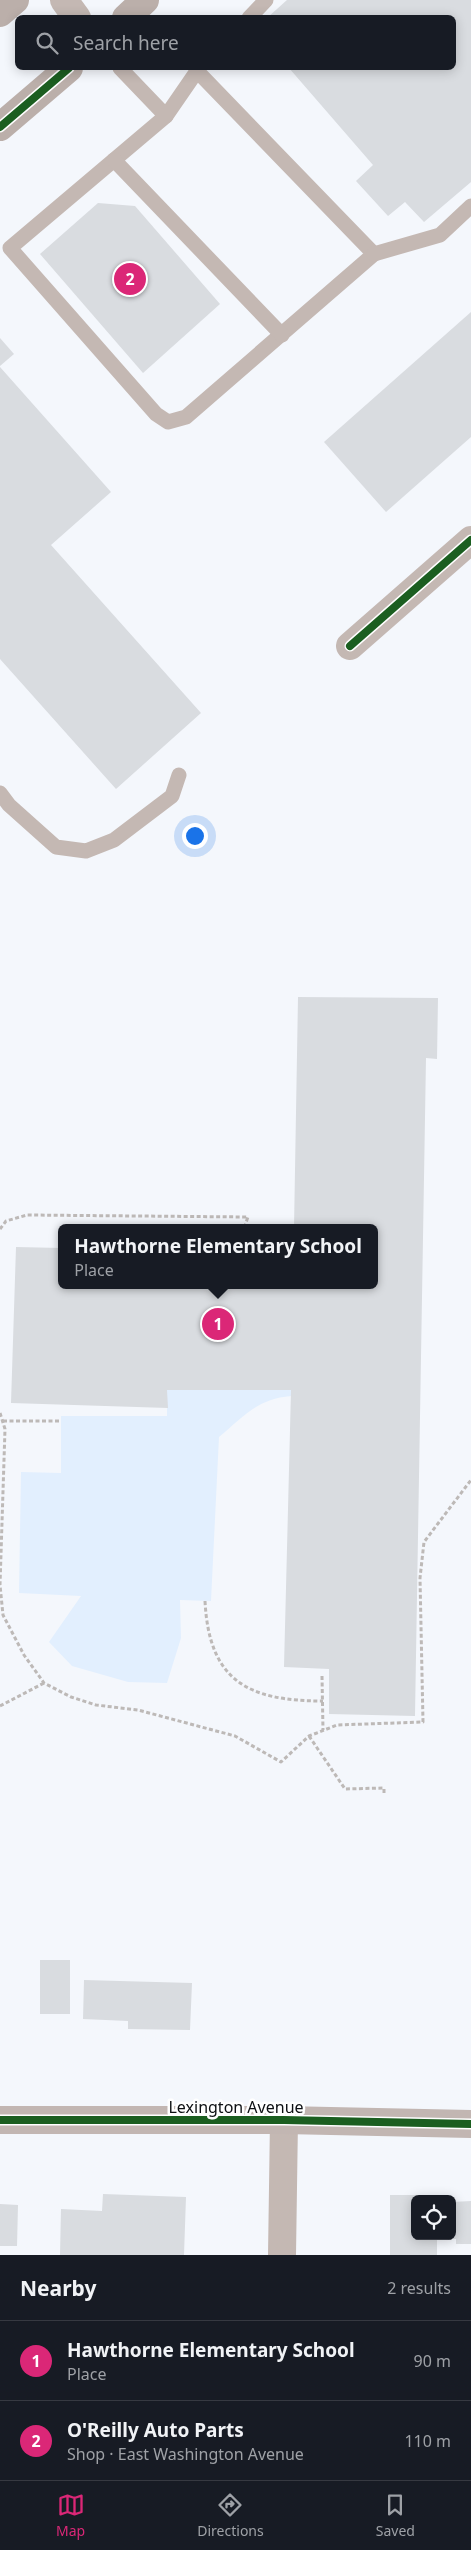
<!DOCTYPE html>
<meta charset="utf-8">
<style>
:root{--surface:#171b24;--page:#242831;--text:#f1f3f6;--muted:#9ea1a6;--line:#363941;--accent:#db2777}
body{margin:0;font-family:"Noto Sans",sans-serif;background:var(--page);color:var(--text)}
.controls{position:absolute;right:15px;bottom:15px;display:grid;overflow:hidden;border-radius:8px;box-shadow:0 2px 12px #0003}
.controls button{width:45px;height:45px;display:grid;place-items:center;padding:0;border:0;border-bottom:1px solid var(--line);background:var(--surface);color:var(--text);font:25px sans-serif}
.you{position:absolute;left:194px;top:835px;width:18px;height:18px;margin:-12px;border:4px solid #fff;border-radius:50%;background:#1a73e8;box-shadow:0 0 0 8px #1a73e833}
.badge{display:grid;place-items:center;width:32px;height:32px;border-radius:50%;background:var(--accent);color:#fff;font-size:16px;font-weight:700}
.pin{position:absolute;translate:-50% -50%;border:2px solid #fff;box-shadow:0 1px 5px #0006}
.popup{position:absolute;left:58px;top:1224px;width:320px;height:65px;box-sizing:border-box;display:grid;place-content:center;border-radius:8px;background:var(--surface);filter:drop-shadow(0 1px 4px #0005);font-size:16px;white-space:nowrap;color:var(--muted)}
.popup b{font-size:19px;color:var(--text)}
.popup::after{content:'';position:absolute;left:50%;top:100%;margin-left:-10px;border:10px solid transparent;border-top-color:var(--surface)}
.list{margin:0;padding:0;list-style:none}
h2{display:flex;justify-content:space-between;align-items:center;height:65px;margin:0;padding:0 20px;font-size:21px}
h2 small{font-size:16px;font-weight:400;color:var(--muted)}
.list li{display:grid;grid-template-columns:32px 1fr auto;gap:15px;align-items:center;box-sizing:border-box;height:80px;padding:0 20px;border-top:1px solid var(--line)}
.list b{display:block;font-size:19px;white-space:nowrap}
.list p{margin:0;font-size:16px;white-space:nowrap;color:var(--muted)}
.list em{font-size:16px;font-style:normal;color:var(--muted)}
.icon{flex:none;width:28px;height:28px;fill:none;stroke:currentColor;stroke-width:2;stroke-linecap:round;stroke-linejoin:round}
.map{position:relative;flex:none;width:471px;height:2255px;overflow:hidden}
.search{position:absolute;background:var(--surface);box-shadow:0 2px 12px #0003;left:15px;right:15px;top:15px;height:55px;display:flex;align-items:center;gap:12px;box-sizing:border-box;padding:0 18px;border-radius:8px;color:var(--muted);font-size:19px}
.sheet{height:225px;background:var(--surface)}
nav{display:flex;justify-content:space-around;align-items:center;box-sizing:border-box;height:70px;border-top:1px solid var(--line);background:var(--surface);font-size:14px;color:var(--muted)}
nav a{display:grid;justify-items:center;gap:2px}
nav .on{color:var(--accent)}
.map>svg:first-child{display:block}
.green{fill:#e2effe}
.building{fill:#d9dce0}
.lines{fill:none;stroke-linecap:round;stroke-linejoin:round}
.path{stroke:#bdb9b7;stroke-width:3;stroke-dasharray:4 2.5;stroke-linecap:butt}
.lane{stroke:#c4b8b3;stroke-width:15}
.street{stroke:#c4b8b3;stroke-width:28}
.secondary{stroke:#c2b6b2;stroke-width:28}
.primary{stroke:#bbafaa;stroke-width:28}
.cycleway-casing{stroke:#fff;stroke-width:11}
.cycleway{stroke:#1b5e20;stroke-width:8}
.labels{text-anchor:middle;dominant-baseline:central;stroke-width:5;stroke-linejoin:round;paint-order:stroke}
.street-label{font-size:16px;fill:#0c0f12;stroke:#fff}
</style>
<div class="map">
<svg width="471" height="2255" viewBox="0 0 471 2255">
<rect width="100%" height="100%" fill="#f4f7fc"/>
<path class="green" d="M167,1390H291V1396C257,1399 244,1416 219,1437L211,1601L180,1600L181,1638L167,1683L128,1682L72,1666L49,1642L81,1596L19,1593L21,1472L61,1473V1416H167Z"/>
<g class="building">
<polygon points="287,0 471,0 471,182 424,222 405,202 388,216 356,181 373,165 289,68 454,68 454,18 267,18"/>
<polygon points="98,203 135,206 220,304 143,373 40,254"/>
<polygon points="471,312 471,437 386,512 324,442"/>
<polygon points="0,338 14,354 0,366"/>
<polygon points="0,367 111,492 51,545 201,713 116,789 0,659"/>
<polygon points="298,997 438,998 437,1059 426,1058 415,1716 329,1714 329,1669 284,1667 291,1390 167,1390 168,1408 11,1403 16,1247 62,1248 62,1285 374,1285 374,1228 294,1228"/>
<rect x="40" y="1960" width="30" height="54"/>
<polygon points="84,1980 192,1983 190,2030 128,2029 128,2021 83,2019"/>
<polygon points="103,2194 186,2197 184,2255 60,2255 61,2209 102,2211"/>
<polygon points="390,2195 442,2195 442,2199 415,2199 415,2236 452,2236 452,2202 471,2201 471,2244 456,2244 456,2239 437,2239 437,2255 390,2255"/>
<polygon points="0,2204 18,2205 17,2246 0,2246"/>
</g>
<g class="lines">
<g class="path">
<polyline points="0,1229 6,1221 27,1215 248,1217 244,1228"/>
<polyline points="0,1413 5,1429 0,1585 3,1615 24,1655 44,1683 71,1697 96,1705 138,1710 235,1736 281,1762 309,1736 337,1725 423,1722 420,1578 424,1542 471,1480"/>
<polyline points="3,1421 61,1421"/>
<path d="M205,1601C209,1681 248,1701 323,1701"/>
<polyline points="322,1676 323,1730"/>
<polyline points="0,1706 44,1683"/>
<polyline points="309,1736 345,1789 384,1788 384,1795"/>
</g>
<g class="lane">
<polyline points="249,18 266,0"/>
<polyline points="120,68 166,116"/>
<polygon points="197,71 374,254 186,417 168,422 156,414 10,248 166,116"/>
<polyline points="114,160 282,335"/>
<polyline points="374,254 440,235 471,206"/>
<polyline points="0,793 9,805 56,847 86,851 114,840 172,796 179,775"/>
</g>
<g class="street">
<polyline points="64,0 77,18"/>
<polyline points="350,646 471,540"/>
<polyline points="282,2255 284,2120"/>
</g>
<polyline class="secondary" points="0,2120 284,2120 471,2124"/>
<g class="primary">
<polyline points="0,13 15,0"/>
<polyline points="126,18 145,0"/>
<polyline points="0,127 69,68"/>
</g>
<defs>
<g id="cycleway">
<polyline points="0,127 69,68"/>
<polyline points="350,646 471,540"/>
<polyline points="0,2120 284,2120 471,2124"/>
</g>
</defs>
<use href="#cycleway" class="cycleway-casing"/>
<use href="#cycleway" class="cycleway"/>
</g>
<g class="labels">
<g class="street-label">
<text x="236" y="2107">Lexington Avenue</text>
</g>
</g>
</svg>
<div class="controls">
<button><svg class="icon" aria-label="locate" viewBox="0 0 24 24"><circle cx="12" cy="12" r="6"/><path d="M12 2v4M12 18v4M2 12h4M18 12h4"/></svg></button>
</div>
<div class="you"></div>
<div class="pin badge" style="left:218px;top:1324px">1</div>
<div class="popup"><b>Hawthorne Elementary School</b>Place</div>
<div class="pin badge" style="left:130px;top:279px">2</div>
<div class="search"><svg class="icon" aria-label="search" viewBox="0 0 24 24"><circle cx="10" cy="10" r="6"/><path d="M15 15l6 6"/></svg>Search here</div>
</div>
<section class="sheet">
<h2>Nearby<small>2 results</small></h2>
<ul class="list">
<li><span class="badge">1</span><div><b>Hawthorne Elementary School</b><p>Place</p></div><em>90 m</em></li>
<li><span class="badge">2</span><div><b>O'Reilly Auto Parts</b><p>Shop · East Washington Avenue</p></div><em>110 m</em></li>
</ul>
</section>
<nav>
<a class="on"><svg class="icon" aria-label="map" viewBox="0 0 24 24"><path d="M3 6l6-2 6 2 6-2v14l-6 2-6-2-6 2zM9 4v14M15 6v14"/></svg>Map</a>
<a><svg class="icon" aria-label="directions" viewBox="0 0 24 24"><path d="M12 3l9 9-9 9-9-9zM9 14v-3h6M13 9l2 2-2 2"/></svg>Directions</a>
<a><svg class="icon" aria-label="saved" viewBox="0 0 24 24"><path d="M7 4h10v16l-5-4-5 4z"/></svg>Saved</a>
</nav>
